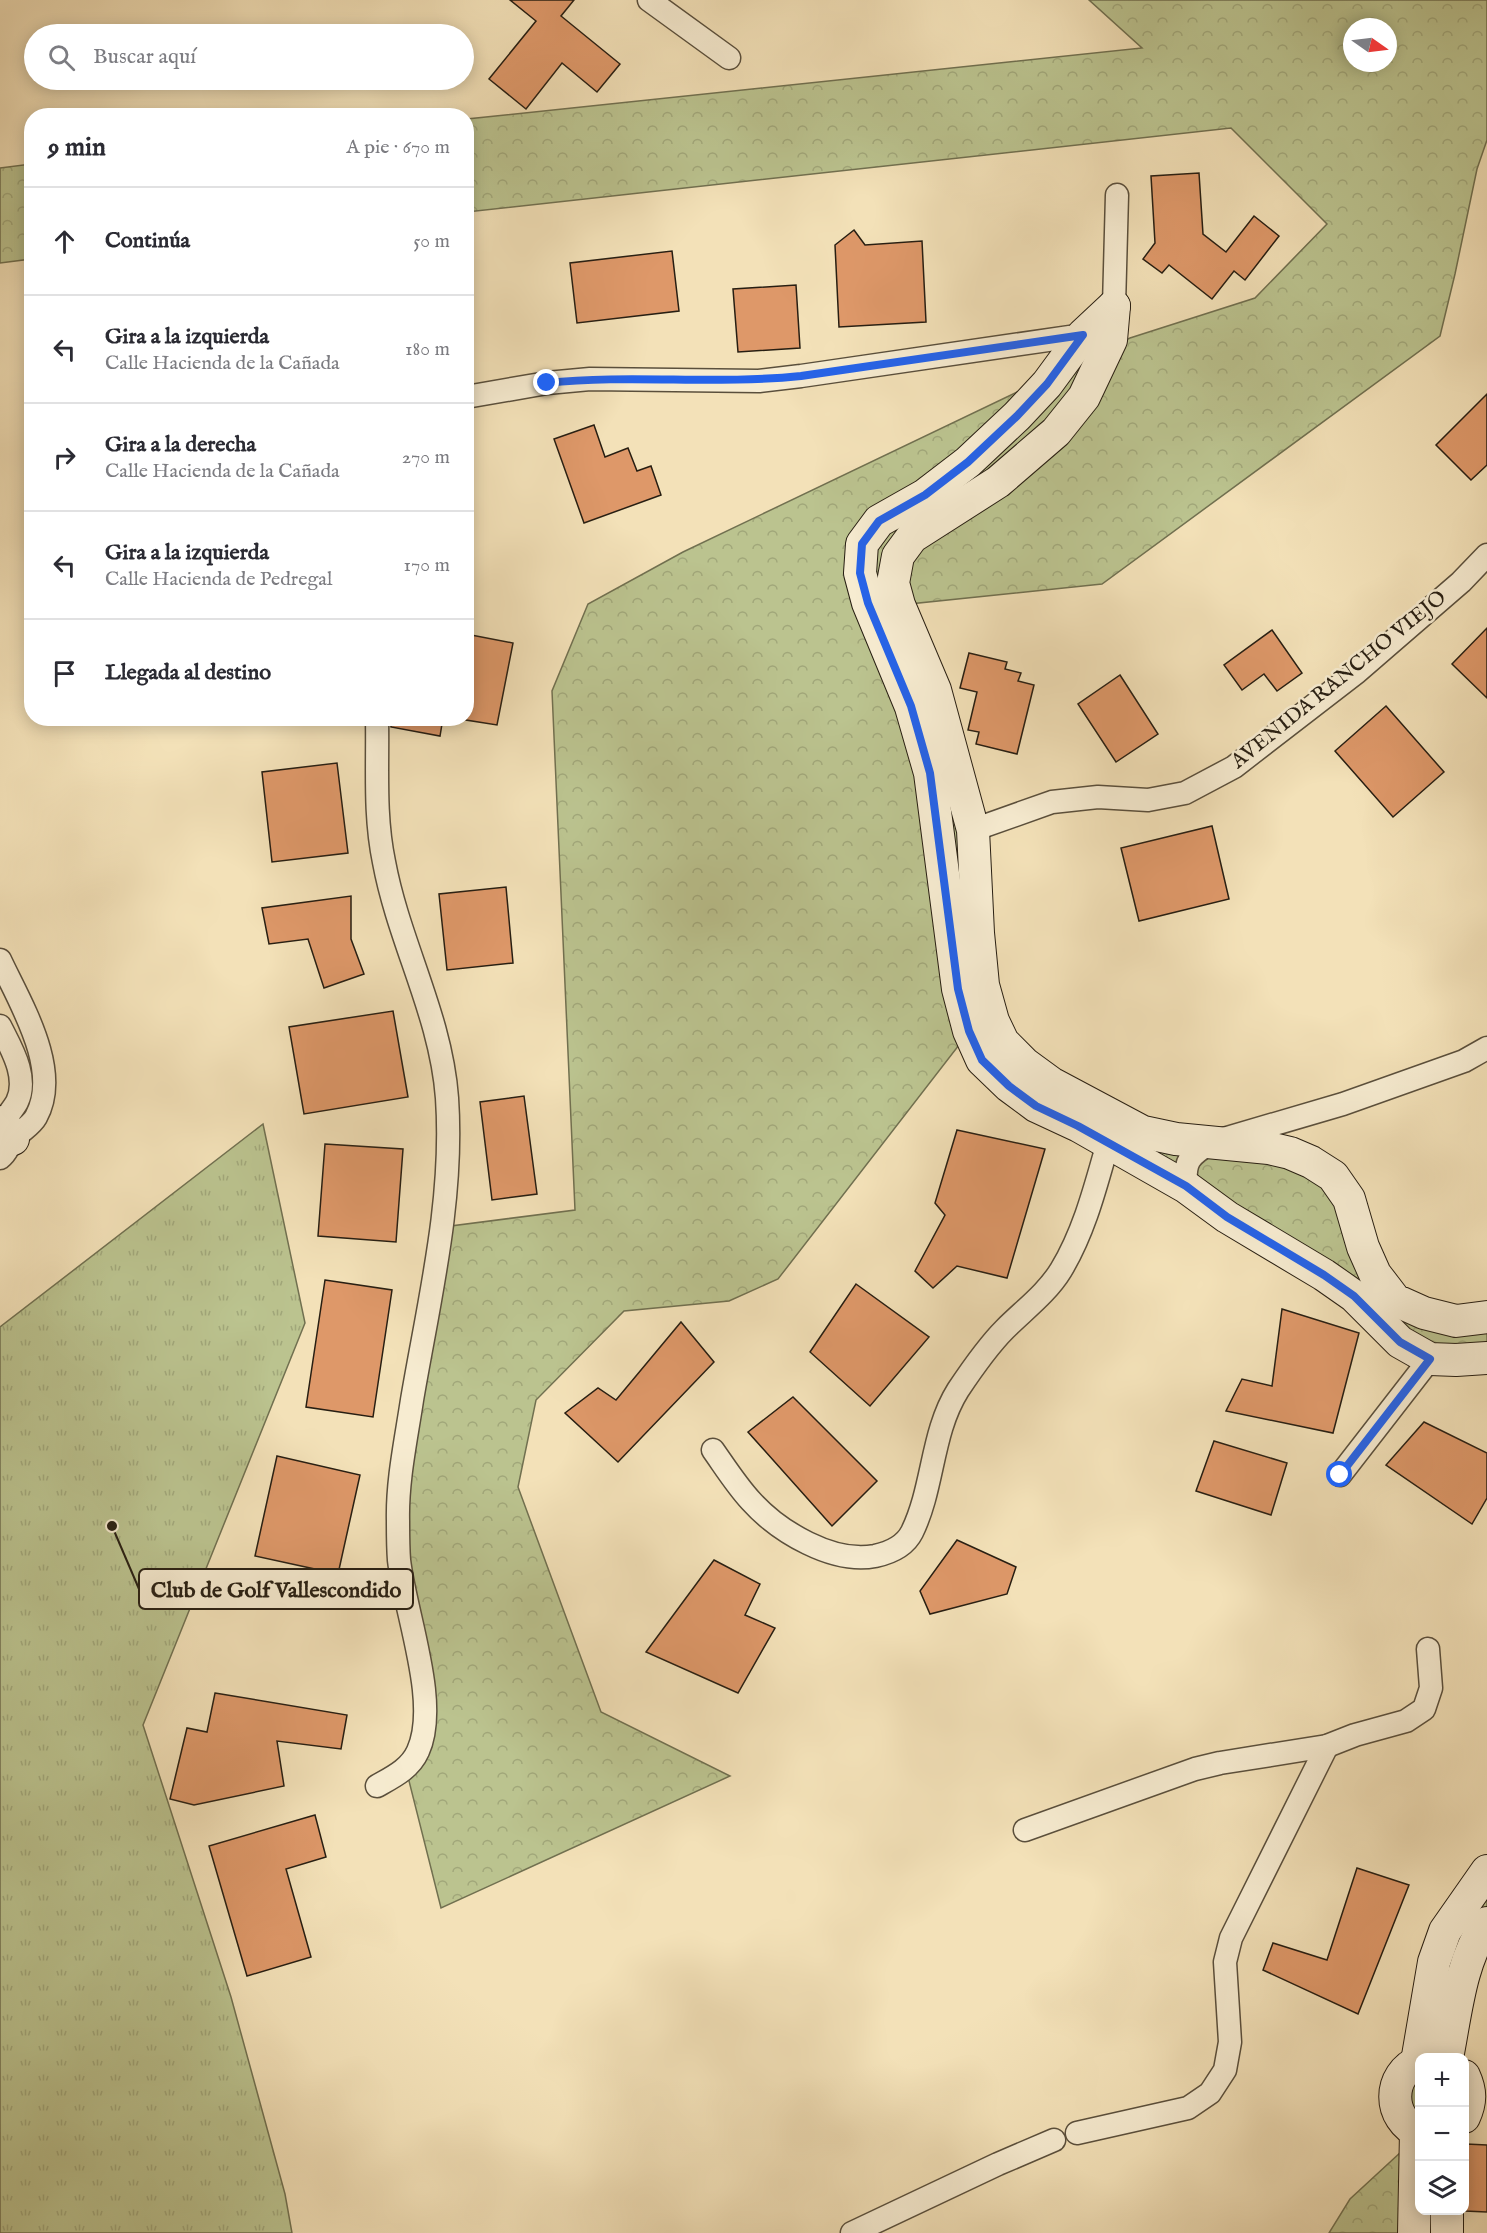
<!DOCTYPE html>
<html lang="es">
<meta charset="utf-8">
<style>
:root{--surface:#fff;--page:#f7f7f7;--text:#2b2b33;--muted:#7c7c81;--line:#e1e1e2}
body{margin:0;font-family:"IM FELL English",serif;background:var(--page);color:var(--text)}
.controls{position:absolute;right:18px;bottom:18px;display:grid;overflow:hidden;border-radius:12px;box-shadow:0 3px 15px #0003}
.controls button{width:54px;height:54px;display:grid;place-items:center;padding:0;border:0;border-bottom:2px solid var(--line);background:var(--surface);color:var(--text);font:30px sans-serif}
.compass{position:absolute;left:1343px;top:18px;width:54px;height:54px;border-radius:50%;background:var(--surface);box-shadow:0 3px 15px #0003;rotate:104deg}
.stop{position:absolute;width:18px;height:18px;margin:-14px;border:4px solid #2563eb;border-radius:50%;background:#fff}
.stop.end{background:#2563eb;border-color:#fff;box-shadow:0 2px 6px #0008}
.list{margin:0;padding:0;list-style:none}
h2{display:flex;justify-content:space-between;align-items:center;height:78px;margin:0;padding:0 24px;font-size:26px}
h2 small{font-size:20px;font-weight:400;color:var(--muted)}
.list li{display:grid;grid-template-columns:39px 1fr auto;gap:18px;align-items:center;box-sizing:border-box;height:108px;padding:0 24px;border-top:2px solid var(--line)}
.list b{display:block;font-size:22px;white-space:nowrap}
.list p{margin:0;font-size:20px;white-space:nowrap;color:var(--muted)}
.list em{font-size:20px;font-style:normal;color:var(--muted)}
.icon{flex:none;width:33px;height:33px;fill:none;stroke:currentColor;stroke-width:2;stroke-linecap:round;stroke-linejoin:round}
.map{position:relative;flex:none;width:1487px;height:2233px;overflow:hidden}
.search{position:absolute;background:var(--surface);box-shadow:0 3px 15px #0003;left:24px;top:24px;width:450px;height:66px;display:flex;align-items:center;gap:15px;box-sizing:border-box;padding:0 21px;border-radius:33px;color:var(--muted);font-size:22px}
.panel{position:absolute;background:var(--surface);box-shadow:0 3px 15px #0003;left:24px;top:108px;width:450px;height:618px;border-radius:24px}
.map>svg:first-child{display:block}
.grass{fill:url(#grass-tufts);stroke:#717050;stroke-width:1.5}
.forest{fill:url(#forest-crowns);stroke:#717050;stroke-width:1.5;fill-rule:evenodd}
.building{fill:#de9869;stroke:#271e12;stroke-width:1.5}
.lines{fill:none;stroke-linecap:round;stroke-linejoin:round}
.street-casing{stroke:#5a4f3c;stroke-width:25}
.secondary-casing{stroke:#271e12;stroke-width:34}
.street{stroke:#f7ecd1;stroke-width:22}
.secondary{stroke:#f7ecd1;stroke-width:32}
.route{stroke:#2563eb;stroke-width:8}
.labels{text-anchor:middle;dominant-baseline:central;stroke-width:5;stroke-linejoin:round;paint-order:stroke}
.street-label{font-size:21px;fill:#271e12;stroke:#f7ecd1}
.leader{fill:none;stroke:#271e12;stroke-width:2}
.callout-dot{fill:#271e12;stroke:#f7ecd1;stroke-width:2}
.callout{fill:#f7ecd1;stroke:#271e12;stroke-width:2}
.callout-label{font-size:22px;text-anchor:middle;font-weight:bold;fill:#271e12}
</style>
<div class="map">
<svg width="1487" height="2233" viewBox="0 0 1487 2233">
<defs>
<pattern id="grass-tufts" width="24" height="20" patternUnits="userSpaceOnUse" patternTransform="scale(1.5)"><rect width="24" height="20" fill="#bbc38f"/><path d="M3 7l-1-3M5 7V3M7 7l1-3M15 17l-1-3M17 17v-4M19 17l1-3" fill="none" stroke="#a1a77a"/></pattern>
<pattern id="forest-crowns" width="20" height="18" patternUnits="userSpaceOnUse" patternTransform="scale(1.5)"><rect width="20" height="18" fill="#bbc38f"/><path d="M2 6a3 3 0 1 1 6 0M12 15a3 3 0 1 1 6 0" fill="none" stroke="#a1a77a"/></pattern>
</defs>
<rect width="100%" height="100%" fill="#f3e1b8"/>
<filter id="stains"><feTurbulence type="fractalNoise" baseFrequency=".00333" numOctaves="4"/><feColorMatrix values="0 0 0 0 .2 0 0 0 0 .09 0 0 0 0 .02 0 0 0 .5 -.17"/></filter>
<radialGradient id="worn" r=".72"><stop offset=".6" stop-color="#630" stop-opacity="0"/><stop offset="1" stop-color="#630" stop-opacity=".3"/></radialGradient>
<polygon class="grass" points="263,1124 305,1323 143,1725 231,1997 285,2194 292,2233 0,2233 0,1327"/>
<g class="forest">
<path d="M1089,0H1487V140L1477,169L1455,274L1440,336L1102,584L900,605L935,690L993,1021L1092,1104L1311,1162L1395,1300L1487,1317V1358L1430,1359L969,1032L778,1279L729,1301L624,1311L536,1400L518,1487L601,1712L730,1776L441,1908L406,1769L425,1730L399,1561L443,1227L575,1210L552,691L588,604L683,552L1130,338L1255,298L1327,224L1231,128L467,212V119L1142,48ZM1352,27H1388V63H1352Z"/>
<polygon points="31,164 31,259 0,263 0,168"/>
<polygon points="1487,1871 1487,1923 1420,2058 1420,2210 1447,2211 1447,2233 1329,2233 1350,2199 1402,2151 1400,2117 1434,1962"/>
</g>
<g class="building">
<polygon points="510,0 574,0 561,16 620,64 597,92 562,63 526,109 489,79 536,21"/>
<polygon points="1199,173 1203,234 1226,252 1254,216 1279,236 1245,280 1234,271 1212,299 1169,265 1162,273 1143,259 1155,243 1151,176"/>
<polygon points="854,230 865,245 922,241 926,322 839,327 835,245"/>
<polygon points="672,251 679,311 577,323 570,263"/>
<polygon points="796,285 800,348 738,352 733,289"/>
<polygon points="1487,394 1487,465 1471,480 1436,445"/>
<polygon points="594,425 605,457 628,448 637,471 651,466 661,495 584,523 554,439"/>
<polygon points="1487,628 1487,698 1452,664"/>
<polygon points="1272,630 1302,673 1277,691 1264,674 1242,690 1224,665"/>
<polygon points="466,634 513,643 497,725 466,720"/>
<polygon points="969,653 1007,662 1005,669 1021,673 1018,681 1034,685 1017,754 976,744 979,732 968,730 977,692 960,688"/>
<polygon points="1120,675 1158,734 1116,762 1078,704"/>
<polygon points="1386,706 1444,772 1393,817 1335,751"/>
<polygon points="391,718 443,718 440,736 391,727"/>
<polygon points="337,763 348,853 272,862 262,772"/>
<polygon points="1212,826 1229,899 1139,921 1121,848"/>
<polygon points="506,887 513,963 447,970 439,894"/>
<polygon points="351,896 351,939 364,974 324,988 308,939 269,944 262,908"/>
<polygon points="393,1011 408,1097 304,1114 289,1027"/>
<polygon points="524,1096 537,1194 492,1200 480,1102"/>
<polygon points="957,1130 1045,1149 1007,1278 957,1266 933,1288 915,1271 945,1215 935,1203"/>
<polygon points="325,1144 403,1149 396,1242 318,1236"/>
<polygon points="325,1280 392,1290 373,1417 306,1407"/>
<polygon points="856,1284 929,1337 870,1406 810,1352"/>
<polygon points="1282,1309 1359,1333 1333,1433 1226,1411 1242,1379 1272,1386"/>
<polygon points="681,1322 714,1362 618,1462 565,1413 598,1388 616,1400"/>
<polygon points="793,1397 877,1481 832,1526 748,1432"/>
<polygon points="1424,1422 1487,1453 1487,1498 1472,1524 1386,1465"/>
<polygon points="1214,1441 1287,1463 1271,1515 1196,1491"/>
<polygon points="277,1456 360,1475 338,1574 255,1556"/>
<polygon points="957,1540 1016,1567 1007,1594 930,1614 920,1591"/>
<polygon points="714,1560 760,1584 745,1615 775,1628 738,1693 646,1652"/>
<polygon points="215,1693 347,1715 341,1749 277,1741 284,1786 194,1805 170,1799 187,1728 207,1732"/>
<polygon points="315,1815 326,1857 286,1869 311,1957 247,1976 209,1846"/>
<polygon points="1357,1868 1409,1885 1358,2014 1263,1970 1273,1943 1327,1960"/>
<polygon points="1466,2144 1487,2145 1487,2212 1465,2211"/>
</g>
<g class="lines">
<defs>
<g id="street">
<polyline points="649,0 729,58"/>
<polyline points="1114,306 1117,195"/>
<polyline points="466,397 547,383 590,379 759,381 801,376 1083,335 1089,336"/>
<polyline points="973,830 1052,802 1098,797 1148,800 1185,793 1234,767 1357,672 1461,582 1487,555"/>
<path d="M0,960C20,1003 62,1070 36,1117C31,1126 20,1131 13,1140C8,1146 7,1153 0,1158"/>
<path d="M0,1026C11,1048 29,1077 17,1102C13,1109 7,1116 3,1122H0"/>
<path d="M1186,1187C1184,1161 1189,1156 1210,1143L1343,1104L1464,1061L1487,1048"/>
<path d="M713,1450C725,1467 737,1486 751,1501C779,1532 833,1564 875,1556C889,1553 905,1546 912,1532C934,1487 931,1433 958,1390C972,1369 987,1347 1005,1329C1024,1310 1047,1293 1061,1270C1087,1227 1098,1176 1112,1129"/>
<polyline points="1340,1475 1430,1359"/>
<path d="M377,1786C393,1777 410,1769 418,1751C440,1703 405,1613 399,1560C398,1547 398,1534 398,1521C397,1481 406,1440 412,1400C429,1300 454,1200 447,1098C441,1015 399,943 384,862C374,814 378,767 377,718"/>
<polyline points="1025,1830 1195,1769 1220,1763 1327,1746 1355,1735 1406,1721 1424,1709 1431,1688 1428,1649"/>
<polyline points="1077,2133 1188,2108 1210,2093 1225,2070 1230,2042 1225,1962 1231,1938 1327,1746"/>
<polyline points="852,2233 998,2164 1054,2140"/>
</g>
<g id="secondary">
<polyline points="1114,306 1083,335 1047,384 1017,416 968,462 925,495 879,521 862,544 860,573 868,603 911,707 930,773 958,989 969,1031 982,1060 1009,1086 1036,1106 1079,1126 1186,1187 1227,1217 1324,1275 1354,1296 1400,1342 1430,1359 1456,1360 1487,1358"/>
<polyline points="1114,306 1111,340 1084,397 1056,432 998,482 912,537 898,556 893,583 899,605 935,690 973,830 978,933 983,985 993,1021 1003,1042 1025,1064 1051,1083 1143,1132 1176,1139 1269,1148 1290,1153 1311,1162 1333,1176 1349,1199 1363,1247 1375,1274 1395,1300 1424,1313 1456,1321 1487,1317"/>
<polyline points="3,1122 13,1139"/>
<path d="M1447,2058C1456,2013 1460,1961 1487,1923"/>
<path d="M1420,2061C1387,2074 1387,2119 1420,2133"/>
<polyline points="1417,2062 1434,1962 1445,1931 1487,1871"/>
<path d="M1464,2076C1471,2091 1471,2102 1464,2117"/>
<polyline points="1414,2233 1416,2132"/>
<polyline points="1447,2233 1447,2210"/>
</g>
</defs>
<use href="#street" class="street-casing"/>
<use href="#secondary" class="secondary-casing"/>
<use href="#street" class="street"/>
<use href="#secondary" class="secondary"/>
</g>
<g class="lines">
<path class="route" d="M547,383C631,374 716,385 801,376L1083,335L1047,384L1017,416L968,462L925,495L879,521L862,544L860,573L868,603L911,706L930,773L958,989L969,1031L982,1060L1009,1086L1036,1106L1078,1126L1186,1186L1227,1217L1324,1275L1354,1296L1400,1342L1430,1359L1340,1475"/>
</g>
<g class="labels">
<g class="street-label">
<text transform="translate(1339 680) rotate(-39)">AVENIDA RANCHO VIEJO</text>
</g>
</g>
<path class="leader" d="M112 1526L139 1589"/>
<circle class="callout-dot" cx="112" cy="1526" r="6"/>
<rect class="callout" x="139" y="1569" width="274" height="40" rx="6"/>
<g class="callout-label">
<text x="276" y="1597">Club de Golf Vallescondido</text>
</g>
<rect width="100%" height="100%" filter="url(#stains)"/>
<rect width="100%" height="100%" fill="url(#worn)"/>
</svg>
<div class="controls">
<button>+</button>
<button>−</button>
<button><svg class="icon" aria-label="layers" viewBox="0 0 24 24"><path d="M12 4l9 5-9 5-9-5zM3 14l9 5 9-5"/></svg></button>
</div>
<svg class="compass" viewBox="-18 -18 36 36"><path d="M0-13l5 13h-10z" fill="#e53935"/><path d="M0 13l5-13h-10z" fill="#7c7c81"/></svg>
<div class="stop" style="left:1340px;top:1475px"></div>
<div class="stop end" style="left:547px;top:383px"></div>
<div class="search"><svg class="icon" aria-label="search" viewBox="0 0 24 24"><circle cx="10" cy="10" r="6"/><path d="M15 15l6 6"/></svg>Buscar aquí</div>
<section class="panel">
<h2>9 min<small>A pie · 670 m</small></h2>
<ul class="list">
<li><svg class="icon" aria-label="ahead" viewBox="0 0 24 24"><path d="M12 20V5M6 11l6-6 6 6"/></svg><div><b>Continúa</b></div><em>50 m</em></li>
<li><svg class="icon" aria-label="left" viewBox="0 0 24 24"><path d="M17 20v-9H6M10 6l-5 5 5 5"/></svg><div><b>Gira a la izquierda</b><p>Calle Hacienda de la Cañada</p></div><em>180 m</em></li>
<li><svg class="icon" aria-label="right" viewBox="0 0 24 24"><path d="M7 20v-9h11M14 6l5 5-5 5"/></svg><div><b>Gira a la derecha</b><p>Calle Hacienda de la Cañada</p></div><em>270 m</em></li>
<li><svg class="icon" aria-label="left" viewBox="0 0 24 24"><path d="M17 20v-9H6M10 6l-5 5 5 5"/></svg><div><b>Gira a la izquierda</b><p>Calle Hacienda de Pedregal</p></div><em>170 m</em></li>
<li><svg class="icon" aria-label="arrive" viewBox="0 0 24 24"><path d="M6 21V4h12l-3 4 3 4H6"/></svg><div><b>Llegada al destino</b></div></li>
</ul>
</section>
</div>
